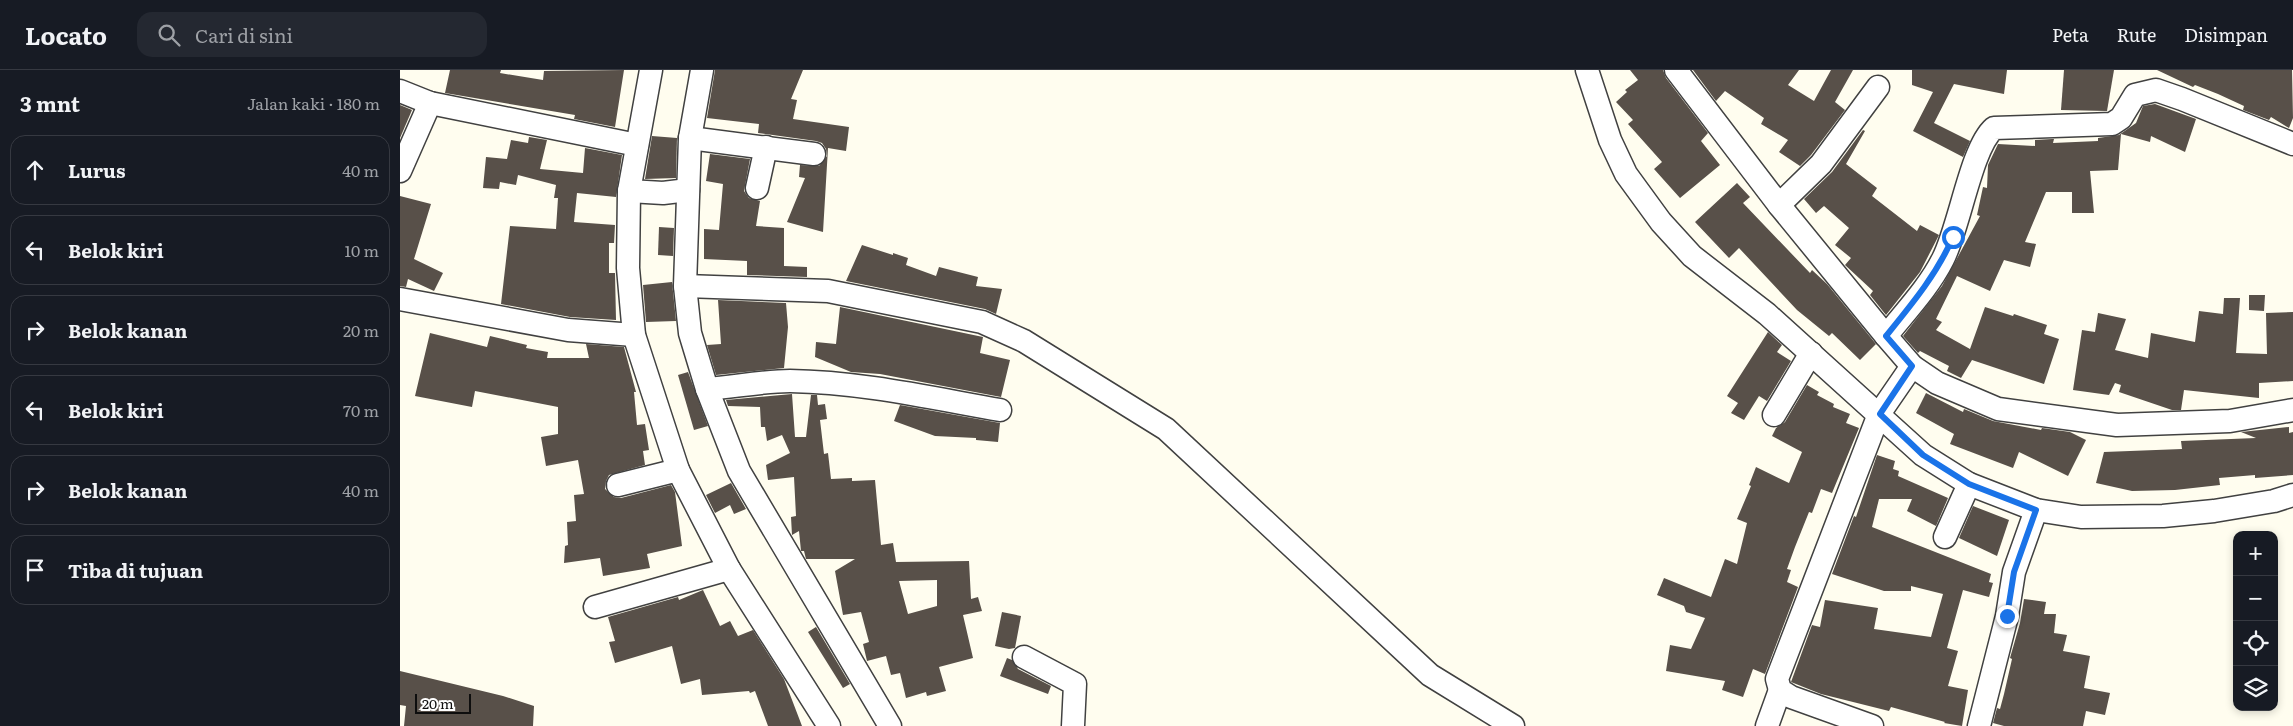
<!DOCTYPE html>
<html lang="id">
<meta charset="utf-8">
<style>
:root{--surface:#171b24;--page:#242831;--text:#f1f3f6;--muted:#9ea1a6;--line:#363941}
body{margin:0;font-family:Literata,serif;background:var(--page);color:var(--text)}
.controls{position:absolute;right:15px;bottom:15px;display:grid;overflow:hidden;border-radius:10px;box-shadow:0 2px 8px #0003}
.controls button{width:45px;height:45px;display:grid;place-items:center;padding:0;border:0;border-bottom:1px solid var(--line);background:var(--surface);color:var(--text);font:25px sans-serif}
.scale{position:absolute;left:15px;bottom:12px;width:56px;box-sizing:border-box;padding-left:5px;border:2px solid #0e0e0e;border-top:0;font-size:14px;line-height:18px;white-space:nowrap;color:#0e0e0e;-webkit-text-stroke:4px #fff;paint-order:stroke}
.stop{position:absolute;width:15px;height:15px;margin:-11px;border:4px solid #1a73e8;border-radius:50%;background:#fff}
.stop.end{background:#1a73e8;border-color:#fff;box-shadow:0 1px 5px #0008}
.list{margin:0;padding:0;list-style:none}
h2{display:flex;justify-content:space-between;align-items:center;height:65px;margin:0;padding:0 20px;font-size:21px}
h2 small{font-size:16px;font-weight:400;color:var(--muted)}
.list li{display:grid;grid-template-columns:32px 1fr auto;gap:15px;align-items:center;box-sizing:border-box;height:70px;margin:0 10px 10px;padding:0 10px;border:1px solid var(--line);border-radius:15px}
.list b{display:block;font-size:19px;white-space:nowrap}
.list em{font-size:16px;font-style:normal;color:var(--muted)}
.icon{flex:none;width:28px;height:28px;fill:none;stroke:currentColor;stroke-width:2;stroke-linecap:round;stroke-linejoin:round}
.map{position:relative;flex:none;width:1893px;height:656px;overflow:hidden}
header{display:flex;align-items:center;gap:30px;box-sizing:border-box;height:70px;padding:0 25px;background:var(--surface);border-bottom:1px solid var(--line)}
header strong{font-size:24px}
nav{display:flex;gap:28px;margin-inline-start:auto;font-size:18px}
.search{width:350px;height:45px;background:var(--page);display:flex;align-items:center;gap:12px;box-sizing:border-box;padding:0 18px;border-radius:15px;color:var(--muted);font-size:19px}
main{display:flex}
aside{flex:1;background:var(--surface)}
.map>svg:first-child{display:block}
.building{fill:#585049;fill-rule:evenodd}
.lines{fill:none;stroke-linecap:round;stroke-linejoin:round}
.minor-casing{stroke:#414141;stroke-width:25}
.minor{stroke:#fff;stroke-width:22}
.route{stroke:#1a73e8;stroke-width:6}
</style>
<header>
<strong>Locato</strong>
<div class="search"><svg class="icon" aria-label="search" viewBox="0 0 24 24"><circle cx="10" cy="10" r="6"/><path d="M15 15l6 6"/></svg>Cari di sini</div>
<nav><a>Peta</a><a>Rute</a><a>Disimpan</a></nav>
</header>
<main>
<aside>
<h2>3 mnt<small>Jalan kaki · 180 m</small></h2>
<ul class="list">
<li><svg class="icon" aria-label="ahead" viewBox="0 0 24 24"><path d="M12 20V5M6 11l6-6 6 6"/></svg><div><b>Lurus</b></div><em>40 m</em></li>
<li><svg class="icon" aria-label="left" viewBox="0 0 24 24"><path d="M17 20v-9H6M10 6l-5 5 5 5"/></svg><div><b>Belok kiri</b></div><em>10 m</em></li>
<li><svg class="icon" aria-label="right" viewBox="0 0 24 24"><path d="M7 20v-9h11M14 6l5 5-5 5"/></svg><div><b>Belok kanan</b></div><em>20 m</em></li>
<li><svg class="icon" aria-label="left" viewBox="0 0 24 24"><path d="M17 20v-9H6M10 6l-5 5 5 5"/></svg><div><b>Belok kiri</b></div><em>70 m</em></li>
<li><svg class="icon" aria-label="right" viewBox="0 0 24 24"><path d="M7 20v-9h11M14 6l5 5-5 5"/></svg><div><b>Belok kanan</b></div><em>40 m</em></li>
<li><svg class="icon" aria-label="arrive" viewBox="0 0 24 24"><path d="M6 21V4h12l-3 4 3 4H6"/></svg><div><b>Tiba di tujuan</b></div></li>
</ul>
</aside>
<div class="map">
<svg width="1893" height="656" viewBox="0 0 1893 656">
<rect width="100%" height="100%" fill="#fffdef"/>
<g class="building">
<polygon points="50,0 101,0 100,3 143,10 144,1 224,0 215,57 174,49 175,45 45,23"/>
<polygon points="315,0 403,0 391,29 397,30 393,49 449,57 446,81 428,78 423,162 387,152 405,108 399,107 400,95 419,96 427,86 426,79 422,73 416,71 358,63 359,54 307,48"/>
<polygon points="1230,0 1263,0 1266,8 1308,63 1301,71 1320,95 1280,128 1254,99 1262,92 1228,54 1233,50 1216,32 1227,22 1225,20 1238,10"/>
<polygon points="1293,0 1399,0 1388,15 1414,31 1431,0 1453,0 1435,32 1445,40 1411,85 1400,96 1379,82 1388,70 1361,54 1364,48 1325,21 1316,31"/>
<polygon points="1512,0 1607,0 1604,24 1554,14 1534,53 1570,71 1563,87 1513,61 1533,22 1512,15"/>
<polygon points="1664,0 1714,0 1707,41 1661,40"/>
<polygon points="1757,0 1892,0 1893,48 1889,58 1871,47 1869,50 1843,40 1844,36 1818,24 1795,15 1793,17"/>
<polygon points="1755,34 1796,49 1785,82 1751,66 1750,72 1721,64 1718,100 1690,101 1694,143 1672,143 1672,122 1646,122 1625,172 1636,174 1630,197 1604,190 1590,221 1557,206 1536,249 1542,252 1536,260 1570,279 1585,237 1613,246 1614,244 1647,255 1644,264 1659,269 1644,314 1572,290 1561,308 1547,301 1549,296 1520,281 1518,283 1503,266 1542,216 1580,146 1577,145 1583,117 1587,118 1588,95 1598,74 1635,76 1635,70 1652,69 1654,69 1653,73 1698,71 1698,68 1719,65 1736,53 1743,36"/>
<polygon points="0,35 12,40 0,68"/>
<polygon points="1463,60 1465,61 1446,94 1477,118 1472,126 1517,161 1520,155 1539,165 1520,202 1486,245 1470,225 1473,221 1445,195 1451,188 1435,175 1449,158 1424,136 1416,143 1404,129 1432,102"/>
<polygon points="252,66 277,68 276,108 245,109"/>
<polygon points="129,67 147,70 140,99 183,103 185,78 222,85 216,127 177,123 174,152 215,155 214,173 209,173 209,203 215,203 216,250 170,247 101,234 110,156 156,159 158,128 154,128 156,115 118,105 116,115 100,112 99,119 83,118 86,87 107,89 111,70 128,73"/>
<polygon points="310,84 350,89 344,121 349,128 360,131 356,156 384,158 384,196 407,197 407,207 347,205 347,191 304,189 304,159 319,160 323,114 306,111"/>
<polygon points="1337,113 1350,127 1343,133 1410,203 1412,200 1427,214 1476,274 1460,290 1432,263 1429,266 1397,240 1339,178 1329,188 1295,152"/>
<polygon points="0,126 31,134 14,189 43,203 34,221 8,209 6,217 0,216"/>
<polygon points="259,157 274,158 273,186 258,185"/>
<polygon points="462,175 493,185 493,183 508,188 506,195 536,206 539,197 578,207 576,216 602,219 596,244 585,239 446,211"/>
<polygon points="272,212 276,251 246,252 243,215"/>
<polygon points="1849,225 1865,225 1864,241 1849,240"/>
<polygon points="1824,228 1840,228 1836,283 1867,284 1866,243 1893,242 1893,311 1859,313 1859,328 1784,320 1781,340 1772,340 1719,322 1721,315 1715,313 1709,325 1673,320 1682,260 1695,262 1698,243 1726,249 1715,280 1748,288 1751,263 1795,272 1799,241 1823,244"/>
<polygon points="318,230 386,233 388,257 384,298 316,305 307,275 321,274"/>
<polygon points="440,237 583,267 580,283 610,290 601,327 480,304 451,302 415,287 416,272 436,274"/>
<polygon points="1368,262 1382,275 1377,282 1391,291 1367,331 1359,326 1344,350 1331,343 1338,333 1327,326"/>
<polygon points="30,263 87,277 90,266 127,275 126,278 148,282 147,288 189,288 186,274 224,277 236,322 234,322 237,355 245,354 249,380 243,381 245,395 209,405 206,411 205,419 214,427 221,428 271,415 275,422 282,476 247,484 250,498 203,506 200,488 164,493 165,476 168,475 167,452 176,451 174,425 184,424 178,390 146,396 141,367 158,364 158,337 75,321 72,337 15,326"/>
<polygon points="288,302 308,356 294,360 278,305"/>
<polygon points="1407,315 1419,322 1417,325 1434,334 1433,337 1450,344 1446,353 1459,358 1432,423 1421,419 1412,443 1409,442 1395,477 1387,499 1391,500 1387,512 1398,517 1365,604 1353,599 1343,627 1322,620 1325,611 1266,601 1270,575 1291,579 1305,548 1286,542 1284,536 1257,525 1264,508 1311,527 1325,489 1337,494 1347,453 1337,449 1351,416 1349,415 1356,397 1389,413 1402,382 1372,366 1376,358 1385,352"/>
<polygon points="1526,323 1563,342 1564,339 1593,351 1641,360 1642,358 1670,362 1686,370 1668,406 1619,382 1613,398 1550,374 1554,364 1516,343"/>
<path d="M392,324L395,367H406L411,325H417L418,335L425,334L427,349L420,350L424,384L428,383L431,409L452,408V411L475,410L481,475L493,473L496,492L569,491L571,529L578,527L582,541L563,545L573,588L539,597L546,621L527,626L526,622L506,628L500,603L491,605L486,586L467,591L463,574L469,572L461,542L443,545L435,501L455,489H406L404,481H401L399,461L392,465L391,447L396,446L394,407L368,410L366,395L390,383L382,365L367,371L365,357H361L360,337L328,336L326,330ZM537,510V536L508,544L499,511Z"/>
<polygon points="500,335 600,353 598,372 576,370 576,368 535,366 494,351"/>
<polygon points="1889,357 1889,363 1893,362 1893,405 1855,408 1855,405 1819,408 1820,415 1775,420 1732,421 1696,413 1704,382 1782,379 1781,371 1856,368 1841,362"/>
<polygon points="1477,385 1495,391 1493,399 1499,401 1498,406 1548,428 1536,456 1507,441 1512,429 1479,429 1472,457 1591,504 1589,512 1593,513 1589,527 1563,520 1547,578 1558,581 1548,616 1568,620 1562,656 1544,653 1545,652 1491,637 1489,641 1421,624 1391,612 1412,555 1420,557 1425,530 1478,538 1474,559 1531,567 1543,524 1511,516 1511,521 1484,521 1432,504 1454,446 1456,447"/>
<polygon points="331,413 346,439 334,444 330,435 315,443 306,425"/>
<polygon points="1573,436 1609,450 1597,486 1559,468"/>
<polygon points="303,520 320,556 330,551 338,566 353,560 384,609 402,656 368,656 355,621 350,623 349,621 302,625 300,609 281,614 272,576 215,593 209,572 215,571 208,547 278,527 279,530"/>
<polygon points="1624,529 1646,532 1644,544 1656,544 1654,563 1667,565 1663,581 1690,586 1684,618 1710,623 1705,645 1686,641 1683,656 1604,656 1593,653 1597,638 1600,639 1604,624 1612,589 1610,588 1620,553"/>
<polygon points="602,542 621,546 615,578 609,579 595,576"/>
<polygon points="416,557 450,614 443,618 408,562"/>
<polygon points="607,588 612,590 618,599 651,616 648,624 600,606"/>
<polygon points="0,601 103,626 134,636 133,656 4,656 6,636 0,635"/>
</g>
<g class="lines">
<defs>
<g id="minor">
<polyline points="251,0 229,121 228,198 234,265 278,400 329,499 429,656"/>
<polyline points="302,0 290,68 285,216 290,263 307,319 339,401 490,656"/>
<polyline points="1187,0 1210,70 1226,104 1261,152 1292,186 1367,244 1523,385 1569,414 1636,440 1681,447 1763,446 1814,441 1874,431 1893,425"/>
<polyline points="1276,0 1379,135 1486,266 1512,296 1537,313 1598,339 1717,355 1830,351 1893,340"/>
<polyline points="0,21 30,33 237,75"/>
<polyline points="290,68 414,84"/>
<polyline points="0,101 30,33"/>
<polyline points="357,118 366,77"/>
<polyline points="229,121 263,123 288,120"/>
<polyline points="1379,135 1421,94 1478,17"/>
<polyline points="285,216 428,221 582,252 624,271 766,359 1030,605 1113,656"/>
<polyline points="0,229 168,260 234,265"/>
<path d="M1486,266C1506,241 1529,217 1543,189C1560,156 1571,78 1594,58L1712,54L1721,48L1735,25L1756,20L1782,29L1893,74"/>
<path d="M307,319C334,317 363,311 390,311C461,312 531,328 600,340"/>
<polyline points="1374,345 1411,283"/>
<polyline points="218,415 278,400"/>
<polyline points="1545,467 1569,414"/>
<polyline points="195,537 329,499"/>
<polyline points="624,587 675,614 673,656"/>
<polyline points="1367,656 1380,620"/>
<polyline points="1472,656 1391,627 1380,620 1377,609 1479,344 1512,296"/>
<polyline points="1579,656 1607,546 1614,502 1636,440"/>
</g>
</defs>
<use href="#minor" class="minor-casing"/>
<use href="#minor" class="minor"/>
</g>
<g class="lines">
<path class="route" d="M1553,167C1537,204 1512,234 1486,266L1512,296L1480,344L1523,385L1569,414L1636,440L1614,502L1607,546"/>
</g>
</svg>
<div class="controls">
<button>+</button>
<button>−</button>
<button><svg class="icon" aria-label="locate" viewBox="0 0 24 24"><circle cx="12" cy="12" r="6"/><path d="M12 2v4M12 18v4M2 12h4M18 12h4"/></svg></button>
<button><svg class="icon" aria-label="layers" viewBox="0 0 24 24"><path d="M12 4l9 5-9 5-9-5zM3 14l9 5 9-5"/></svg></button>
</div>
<div class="scale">20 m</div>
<div class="stop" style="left:1553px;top:167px"></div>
<div class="stop end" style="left:1607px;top:546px"></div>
</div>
</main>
